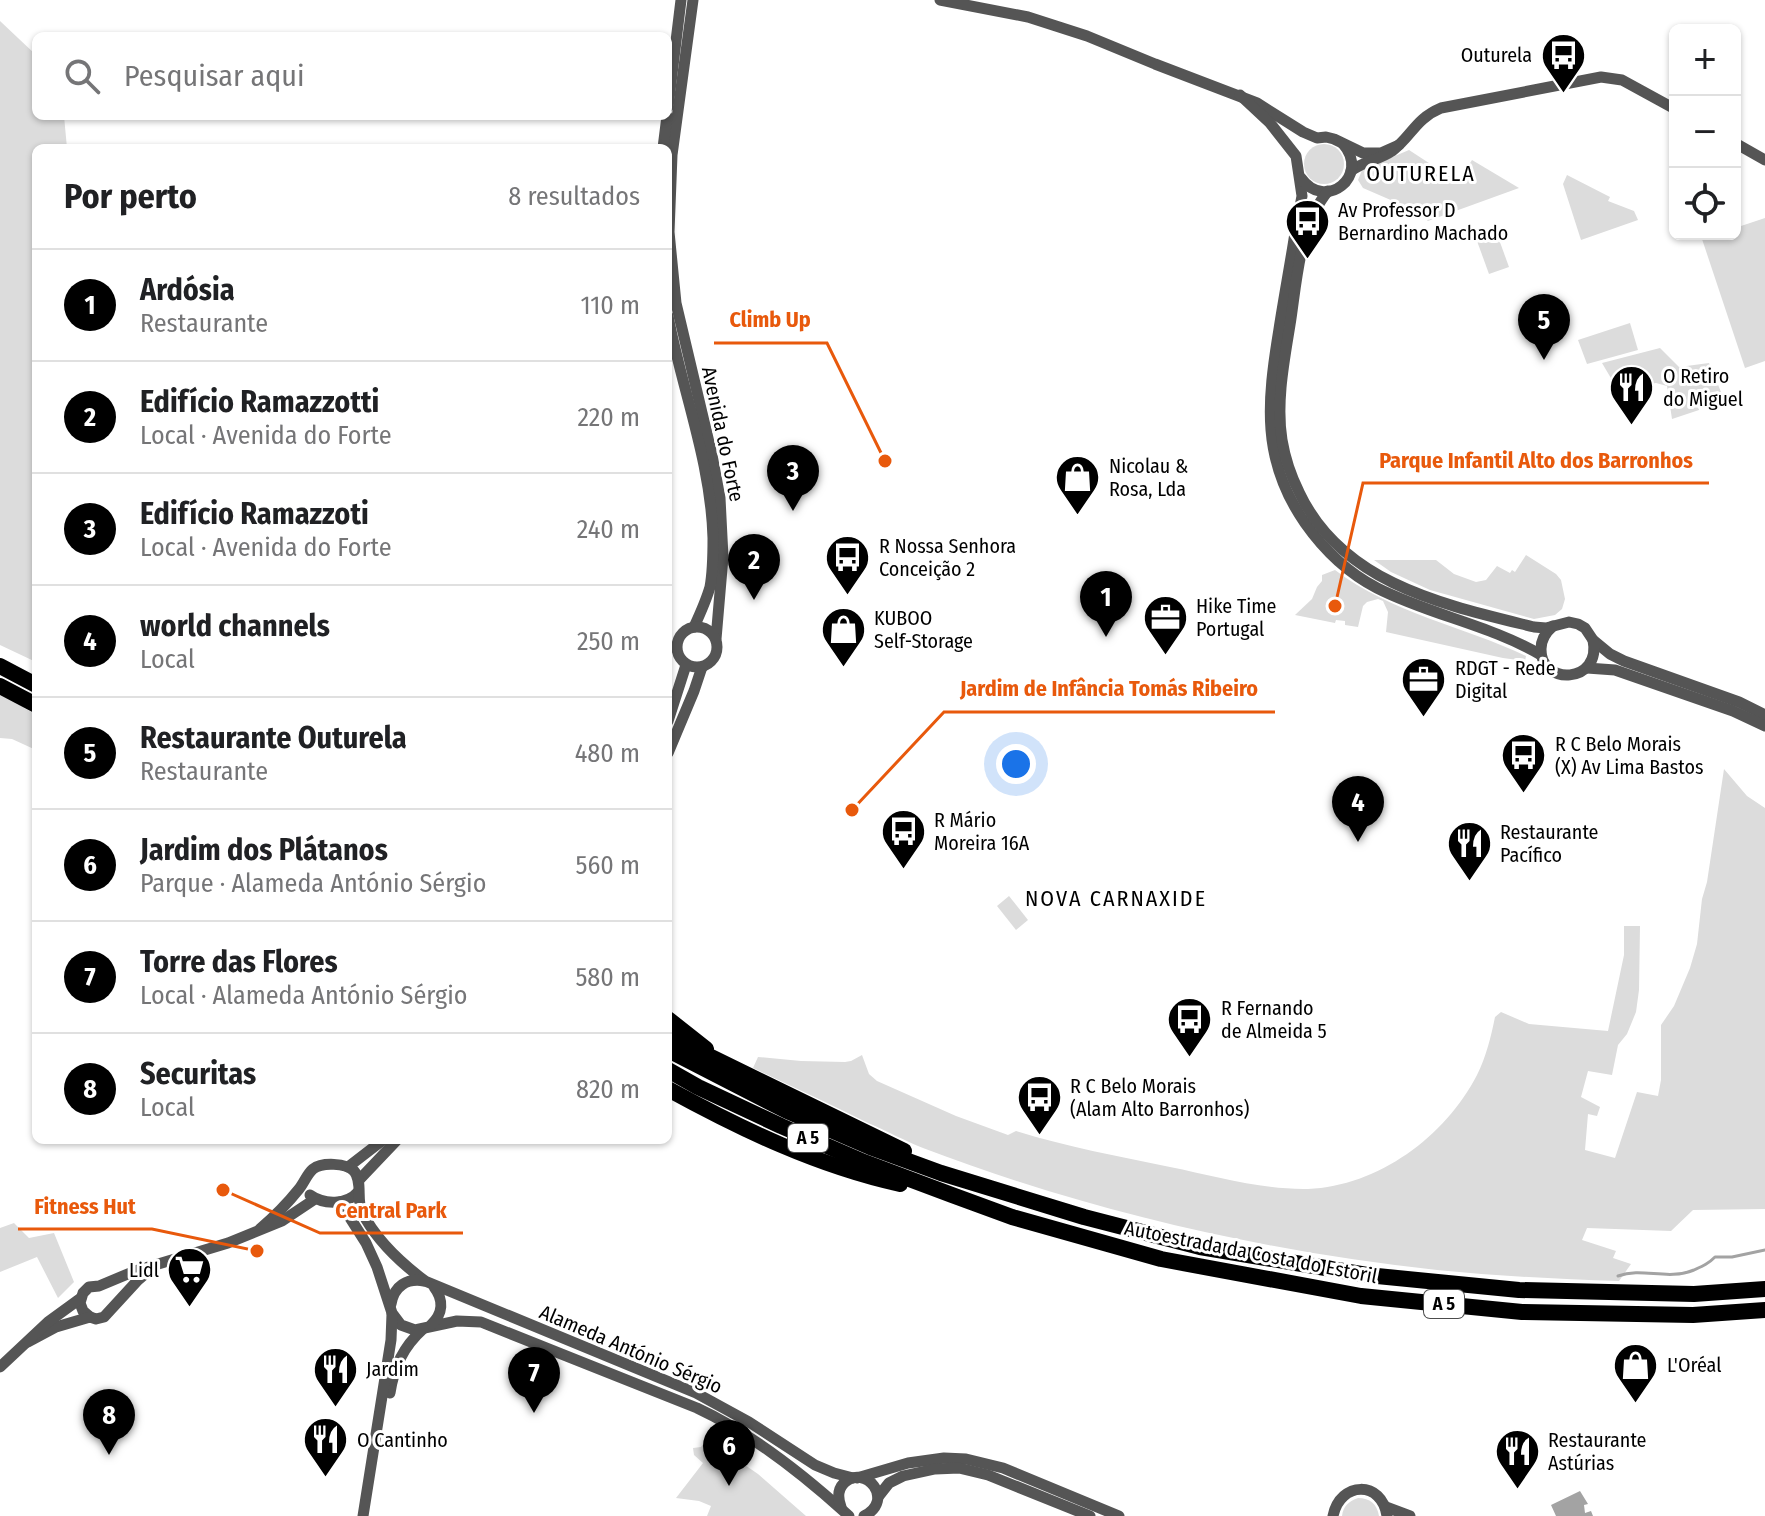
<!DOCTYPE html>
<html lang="pt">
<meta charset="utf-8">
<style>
:root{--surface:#fff;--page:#f2f2f2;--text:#202124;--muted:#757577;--line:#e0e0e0;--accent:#000}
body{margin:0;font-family:"Fira Sans Condensed",sans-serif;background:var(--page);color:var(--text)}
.controls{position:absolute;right:24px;top:24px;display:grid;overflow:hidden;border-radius:12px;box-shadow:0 2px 6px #0004}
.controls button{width:72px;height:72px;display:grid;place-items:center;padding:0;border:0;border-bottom:2px solid var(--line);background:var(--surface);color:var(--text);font:40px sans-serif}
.you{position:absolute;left:1016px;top:764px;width:28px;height:28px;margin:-20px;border:6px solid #fff;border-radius:50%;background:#1a73e8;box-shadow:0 0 0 12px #1a73e833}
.badge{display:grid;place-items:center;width:52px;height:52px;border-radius:50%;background:var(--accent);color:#fff;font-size:26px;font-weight:700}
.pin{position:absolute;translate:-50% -66px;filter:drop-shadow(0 2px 4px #0008)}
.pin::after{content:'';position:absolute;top:42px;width:28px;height:24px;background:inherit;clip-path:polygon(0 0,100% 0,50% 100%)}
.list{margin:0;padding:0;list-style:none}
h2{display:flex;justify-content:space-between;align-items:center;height:104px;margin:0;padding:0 32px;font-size:34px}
h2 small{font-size:26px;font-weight:400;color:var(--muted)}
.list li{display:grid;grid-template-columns:52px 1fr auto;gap:24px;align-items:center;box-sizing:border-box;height:112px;padding:0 32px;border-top:2px solid var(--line)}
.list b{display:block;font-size:30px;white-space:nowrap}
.list p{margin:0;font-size:26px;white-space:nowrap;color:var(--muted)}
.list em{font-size:26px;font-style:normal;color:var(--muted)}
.icon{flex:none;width:44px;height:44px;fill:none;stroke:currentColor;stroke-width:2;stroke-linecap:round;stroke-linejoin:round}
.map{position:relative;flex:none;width:1765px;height:1516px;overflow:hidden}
.search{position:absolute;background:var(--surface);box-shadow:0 2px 6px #0004;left:32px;top:32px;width:640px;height:88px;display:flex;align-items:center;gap:20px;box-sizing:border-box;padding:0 28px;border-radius:12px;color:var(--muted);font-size:30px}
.panel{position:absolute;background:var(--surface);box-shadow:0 2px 6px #0004;left:32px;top:144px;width:640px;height:1000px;border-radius:12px}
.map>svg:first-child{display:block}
.green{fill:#dcdcdc}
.water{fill:#a3a3a3}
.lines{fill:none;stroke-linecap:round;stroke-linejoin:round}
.stream{stroke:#a3a3a3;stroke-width:3}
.tertiary{stroke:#555;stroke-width:11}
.motorway{stroke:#000;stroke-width:16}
.labels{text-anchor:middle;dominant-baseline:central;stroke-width:6;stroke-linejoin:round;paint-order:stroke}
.shield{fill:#fff;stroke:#4c4c4c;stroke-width:2}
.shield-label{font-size:18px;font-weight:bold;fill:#000}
.poi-label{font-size:20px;fill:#000;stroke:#fff;text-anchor:start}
.street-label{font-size:20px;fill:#000;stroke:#fff}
.neighbourhood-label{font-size:22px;letter-spacing:2px;fill:#000;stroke:#fff}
.leader{fill:none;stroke:#e8590c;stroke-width:3}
.callout-dot{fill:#e8590c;stroke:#fff;stroke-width:3}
.callout-label{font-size:22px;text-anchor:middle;font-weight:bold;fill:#e8590c;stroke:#fff;stroke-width:6;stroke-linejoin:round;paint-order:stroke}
</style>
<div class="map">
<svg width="1765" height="1516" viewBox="0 0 1765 1516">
<rect width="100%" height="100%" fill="#fff"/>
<g class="green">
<polygon points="0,21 36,55 36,116 64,116 67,148 36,148 36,662 0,645"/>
<circle cx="1324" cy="164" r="20"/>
<polygon points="1409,150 1458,182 1472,160 1519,188 1428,221 1416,211 1363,188 1358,180 1362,170"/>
<polygon points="1567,175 1610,197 1608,201 1634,211 1638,220 1581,240 1563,184"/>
<polygon points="1765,218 1765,361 1745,368 1702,239 1716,234 1735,234 1735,228"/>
<polygon points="1497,234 1509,267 1489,274 1477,241"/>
<polygon points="1630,323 1638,350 1587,364 1578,340"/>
<polygon points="1660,348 1679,367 1709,363 1721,392 1698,400 1699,410 1672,419 1667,386 1656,383 1618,390 1602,363"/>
<polygon points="1526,555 1556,574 1561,580 1565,599 1562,609 1555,615 1534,619 1430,590 1391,572 1374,560 1436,560 1454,574 1476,582 1486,580 1497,566 1510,573 1512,570 1515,572"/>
<path d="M1335,570C1391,613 1463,626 1526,656L1525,661L1503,658L1386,632L1388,612L1383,601L1378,599L1367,602L1363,606L1358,627L1345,625V621L1336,620L1335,623L1295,615L1312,599L1317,587L1322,581V575Z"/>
<polygon points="0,693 36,715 36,750 12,739 0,738"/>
<path d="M1724,769L1747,796L1765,808V1209L1693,1210L1671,1231L1587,1228L1582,1240L1616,1251L1613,1258L1631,1264L1619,1281C1558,1279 1497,1276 1437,1270C1262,1251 1088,1211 923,1148C905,1141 887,1131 868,1123C830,1104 791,1086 753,1068L758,1057L801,1061L845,1062L851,1061L862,1055L869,1074L877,1081L956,1116L1008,1135L1016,1131C1067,1147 1118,1156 1170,1167C1215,1176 1262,1190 1308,1189C1378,1186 1445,1137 1477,1075C1486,1057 1491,1037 1495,1017L1501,1012L1529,1024L1608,1031L1624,955V926H1640L1639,990L1636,1012L1627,1034L1618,1045L1612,1075L1588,1071L1581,1097L1600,1107L1597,1116L1588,1114L1585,1150L1615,1158L1637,1092L1658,1096L1661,1080V1025L1674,1006L1690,968L1697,944L1702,899L1707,882Z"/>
<polygon points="1009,896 1028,920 1016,930 997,906"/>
<polygon points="14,1223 29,1238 54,1233 74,1282 58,1298 37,1257 0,1272 0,1228"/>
<polygon points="707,1435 716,1435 715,1452 726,1452 758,1474 806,1516 707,1516 711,1506 699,1501 676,1498 703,1463 694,1455 693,1448 701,1447 706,1441"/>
<path d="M1358,1498C1370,1498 1377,1504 1379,1516H1342C1343,1506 1349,1501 1358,1498Z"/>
</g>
<polygon class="water" points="1580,1491 1588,1504 1584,1505 1585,1513 1591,1511 1593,1516 1556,1516 1551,1505"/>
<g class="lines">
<path class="stream" d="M1618,1276C1643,1267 1667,1281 1694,1270C1703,1266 1708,1264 1715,1257H1732L1765,1250"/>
<g class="tertiary">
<polyline points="693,0 672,155 669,232 676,303 712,455 720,498 723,557 716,639"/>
<polyline points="940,0 1028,17 1087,36 1155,64 1257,103 1303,132 1317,138 1326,137 1334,139 1363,153 1381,153 1399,145"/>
<path d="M1240,95L1270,123L1296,156L1302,196L1295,233C1290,265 1284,297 1279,329C1267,402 1261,460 1305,523C1324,550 1348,573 1377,588C1430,615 1490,625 1541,655"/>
<polyline points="668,107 681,0"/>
<polyline points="1735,143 1765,160"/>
<polyline points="663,148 667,116"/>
<path d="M1351,171C1364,161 1379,160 1392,151C1412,136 1415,119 1441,108L1601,77L1622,80L1675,109"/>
<path d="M1301,178C1325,212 1371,176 1343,144"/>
<path d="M1328,191C1299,226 1297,281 1290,325C1284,362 1276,403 1282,440C1285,458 1291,476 1299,492C1342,584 1445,605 1534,627L1546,628L1569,622L1578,624L1585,628L1593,640L1610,654L1624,661L1739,702L1765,715"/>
<path d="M668,316C682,390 711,462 713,538C713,554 713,571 710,587C706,601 700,614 694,627"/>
<path d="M1553,626C1546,632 1541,639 1541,649C1540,686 1602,684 1593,640"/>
<circle cx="697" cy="647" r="20"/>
<polyline points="1587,668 1615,670 1733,711 1765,726"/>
<polyline points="668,721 686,665"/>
<polyline points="668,753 694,691 702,667"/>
<polyline points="348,1167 383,1140"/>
<polyline points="359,1180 397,1140"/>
<path d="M310,1195C324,1205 347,1205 358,1192"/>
<path d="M340,1202L366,1243L377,1267L392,1313L401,1325L415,1330L457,1321L481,1322L697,1408C753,1434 804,1475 849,1516"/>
<path d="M260,1229C274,1217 287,1204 299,1189C304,1183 307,1174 313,1169C322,1162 346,1163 354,1171C363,1181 356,1200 362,1212C376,1240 401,1263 425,1281L696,1393L749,1422L815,1465L834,1473L853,1478"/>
<path d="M391,1304C394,1286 407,1278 424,1281"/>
<polyline points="90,1317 83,1311 80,1303 83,1293 89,1287 99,1286 135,1271 228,1243 282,1221 315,1199"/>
<path d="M431,1325C443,1314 444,1300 434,1287"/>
<polyline points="28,1342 56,1327 90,1317 96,1319 104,1317 138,1280 152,1268"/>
<polyline points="0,1367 48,1322 81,1298"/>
<path d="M390,1393C394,1367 403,1347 423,1329"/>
<polyline points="857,1478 908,1463 944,1458 966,1459 1003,1468 1119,1516"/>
<polyline points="878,1497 889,1483 903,1476 935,1469 959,1468 988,1475 1090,1516"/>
<path d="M841,1507C838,1499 837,1490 844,1483C865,1463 896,1500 864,1516"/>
<polyline points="1386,1507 1410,1516"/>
<polyline points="363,1516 391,1340 392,1314"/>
<path d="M1333,1516C1340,1481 1382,1480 1387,1516"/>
</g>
<g class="motorway">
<polyline points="0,666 36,685"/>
<polyline points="0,686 36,705"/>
<polyline points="668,1019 706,1049"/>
<polyline points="668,1036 904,1151"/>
<polyline points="668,1050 787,1111 870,1147 941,1173 1084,1217 1200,1247 1367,1275 1519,1290 1694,1294 1765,1289"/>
<polyline points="668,1070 698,1087 781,1126 864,1162 952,1195 1012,1217 1161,1259 1361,1296 1522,1312 1693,1315 1765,1310"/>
<path d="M668,1089C741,1129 818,1166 900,1184"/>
</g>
</g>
<defs>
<symbol id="bus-pin" viewBox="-11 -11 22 30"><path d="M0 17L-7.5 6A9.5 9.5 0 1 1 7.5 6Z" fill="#000" stroke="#fff"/><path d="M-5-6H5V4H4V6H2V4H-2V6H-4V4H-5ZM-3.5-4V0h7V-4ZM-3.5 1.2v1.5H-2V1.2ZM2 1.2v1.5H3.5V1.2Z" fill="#fff"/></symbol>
<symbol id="restaurant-pin" viewBox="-11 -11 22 30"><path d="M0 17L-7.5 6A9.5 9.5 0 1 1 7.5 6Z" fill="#000" stroke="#fff"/><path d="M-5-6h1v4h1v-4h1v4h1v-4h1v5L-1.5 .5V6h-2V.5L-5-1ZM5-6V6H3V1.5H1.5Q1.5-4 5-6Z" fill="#fff"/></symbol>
<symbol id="shop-pin" viewBox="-11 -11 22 30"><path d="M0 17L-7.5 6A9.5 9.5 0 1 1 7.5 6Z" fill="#000" stroke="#fff"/><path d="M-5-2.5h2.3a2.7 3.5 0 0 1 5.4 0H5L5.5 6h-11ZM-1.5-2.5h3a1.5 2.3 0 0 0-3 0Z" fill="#fff"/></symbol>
<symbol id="office-pin" viewBox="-11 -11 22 30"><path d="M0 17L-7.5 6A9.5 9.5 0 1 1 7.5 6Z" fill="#000" stroke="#fff"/><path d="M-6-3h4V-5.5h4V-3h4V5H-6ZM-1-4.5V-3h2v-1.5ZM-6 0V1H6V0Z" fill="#fff"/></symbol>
<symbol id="supermarket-pin" viewBox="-11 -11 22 30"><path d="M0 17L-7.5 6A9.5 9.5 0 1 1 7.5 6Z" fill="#000" stroke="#fff"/><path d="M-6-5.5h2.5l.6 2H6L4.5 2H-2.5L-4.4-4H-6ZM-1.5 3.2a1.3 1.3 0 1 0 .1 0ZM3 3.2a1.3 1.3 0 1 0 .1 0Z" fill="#fff"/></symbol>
</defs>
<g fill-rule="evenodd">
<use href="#bus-pin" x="1538" y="30" width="51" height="69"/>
<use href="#bus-pin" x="1282" y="196" width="51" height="69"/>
<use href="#restaurant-pin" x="1606" y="362" width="51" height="69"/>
<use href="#shop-pin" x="1052" y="452" width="51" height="69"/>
<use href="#bus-pin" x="822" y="532" width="51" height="69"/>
<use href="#office-pin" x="1140" y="592" width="51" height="69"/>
<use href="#shop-pin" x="818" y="604" width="51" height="69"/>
<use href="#office-pin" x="1398" y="654" width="51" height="69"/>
<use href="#bus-pin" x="1498" y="730" width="51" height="69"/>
<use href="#bus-pin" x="878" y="806" width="51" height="69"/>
<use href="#restaurant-pin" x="1444" y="818" width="51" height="69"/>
<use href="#bus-pin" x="1164" y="994" width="51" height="69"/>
<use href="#bus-pin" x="1014" y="1072" width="51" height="69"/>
<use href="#supermarket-pin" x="164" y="1244" width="51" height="69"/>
<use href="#shop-pin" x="1610" y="1340" width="51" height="69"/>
<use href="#restaurant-pin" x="310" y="1344" width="51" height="69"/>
<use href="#restaurant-pin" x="300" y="1414" width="51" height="69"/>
<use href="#restaurant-pin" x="1492" y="1426" width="51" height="69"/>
</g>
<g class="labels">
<g class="shield">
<rect x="788" y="1124" width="40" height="28" rx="6"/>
<rect x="1424" y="1290" width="40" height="28" rx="6"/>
</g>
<g class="shield-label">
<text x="808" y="1138">A 5</text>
<text x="1444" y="1304">A 5</text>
</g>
<g class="poi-label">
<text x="1532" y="55" text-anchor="end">Outurela</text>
<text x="1338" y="210">Av Professor D<tspan x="1338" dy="23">Bernardino Machado</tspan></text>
<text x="1663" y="376">O Retiro<tspan x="1663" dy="23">do Miguel</tspan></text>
<text x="1109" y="466">Nicolau &amp;<tspan x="1109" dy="23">Rosa, Lda</tspan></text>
<text x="879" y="546">R Nossa Senhora<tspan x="879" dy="23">Conceição 2</tspan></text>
<text x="1196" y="606">Hike Time<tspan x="1196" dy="23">Portugal</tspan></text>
<text x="874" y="618">KUBOO<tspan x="874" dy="23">Self-Storage</tspan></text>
<text x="1455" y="668">RDGT - Rede<tspan x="1455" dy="23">Digital</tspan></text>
<text x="1555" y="744">R C Belo Morais<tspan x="1555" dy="23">(X) Av Lima Bastos</tspan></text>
<text x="934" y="820">R Mário<tspan x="934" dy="23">Moreira 16A</tspan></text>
<text x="1500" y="832">Restaurante<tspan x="1500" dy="23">Pacífico</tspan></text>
<text x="1221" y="1008">R Fernando<tspan x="1221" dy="23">de Almeida 5</tspan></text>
<text x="1070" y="1086">R C Belo Morais<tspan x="1070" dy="23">(Alam Alto Barronhos)</tspan></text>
<text x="159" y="1270" text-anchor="end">Lidl</text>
<text x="1667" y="1365">L'Oréal</text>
<text x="366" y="1369">Jardim</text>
<text x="357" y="1440">O Cantinho</text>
<text x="1548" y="1440">Restaurante<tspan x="1548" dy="23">Astúrias</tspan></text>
</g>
<g class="street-label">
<text transform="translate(723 434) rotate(78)">Avenida do Forte</text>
<text transform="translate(1251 1252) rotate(11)">Autoestrada da Costa do Estoril</text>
<text transform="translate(631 1349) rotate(23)">Alameda António Sérgio</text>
</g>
<g class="neighbourhood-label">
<text x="1421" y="173">OUTURELA</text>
<text x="1116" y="898">NOVA CARNAXIDE</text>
</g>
</g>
<path class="leader" d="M885 461L827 343H714M1335 606L1363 483H1709M852 810L944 712H1275M257 1251L152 1229H18M223 1190L320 1233H463"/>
<g class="callout-dot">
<circle cx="885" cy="461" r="8"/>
<circle cx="1335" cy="606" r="8"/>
<circle cx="852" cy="810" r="8"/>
<circle cx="257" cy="1251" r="8"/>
<circle cx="223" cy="1190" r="8"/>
</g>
<g class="callout-label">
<text x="770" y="327">Climb Up</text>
<text x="1536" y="468">Parque Infantil Alto dos Barronhos</text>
<text x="1109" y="696">Jardim de Infância Tomás Ribeiro</text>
<text x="85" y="1214">Fitness Hut</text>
<text x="391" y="1218">Central Park</text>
</g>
</svg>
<div class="controls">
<button>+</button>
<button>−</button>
<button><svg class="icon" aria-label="locate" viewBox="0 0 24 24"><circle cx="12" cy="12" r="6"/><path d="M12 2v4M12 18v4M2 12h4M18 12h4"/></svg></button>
</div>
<div class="you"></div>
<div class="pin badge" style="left:1106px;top:637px">1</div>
<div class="pin badge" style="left:754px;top:600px">2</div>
<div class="pin badge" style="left:793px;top:511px">3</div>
<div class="pin badge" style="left:1358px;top:842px">4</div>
<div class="pin badge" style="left:1544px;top:360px">5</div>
<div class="pin badge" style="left:729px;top:1486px">6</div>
<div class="pin badge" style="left:534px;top:1413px">7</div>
<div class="pin badge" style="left:109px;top:1455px">8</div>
<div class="search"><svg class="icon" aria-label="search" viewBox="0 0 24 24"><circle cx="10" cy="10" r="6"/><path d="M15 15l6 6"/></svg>Pesquisar aqui</div>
<section class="panel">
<h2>Por perto<small>8 resultados</small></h2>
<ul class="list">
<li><span class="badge">1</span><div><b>Ardósia</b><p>Restaurante</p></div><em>110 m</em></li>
<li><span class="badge">2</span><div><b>Edifício Ramazzotti</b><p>Local · Avenida do Forte</p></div><em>220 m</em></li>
<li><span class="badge">3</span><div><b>Edifício Ramazzoti</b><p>Local · Avenida do Forte</p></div><em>240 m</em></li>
<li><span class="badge">4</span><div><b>world channels</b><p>Local</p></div><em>250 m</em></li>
<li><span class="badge">5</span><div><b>Restaurante Outurela</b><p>Restaurante</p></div><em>480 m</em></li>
<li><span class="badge">6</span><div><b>Jardim dos Plátanos</b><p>Parque · Alameda António Sérgio</p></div><em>560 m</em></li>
<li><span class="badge">7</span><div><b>Torre das Flores</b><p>Local · Alameda António Sérgio</p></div><em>580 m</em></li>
<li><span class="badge">8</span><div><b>Securitas</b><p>Local</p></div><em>820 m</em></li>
</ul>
</section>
</div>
